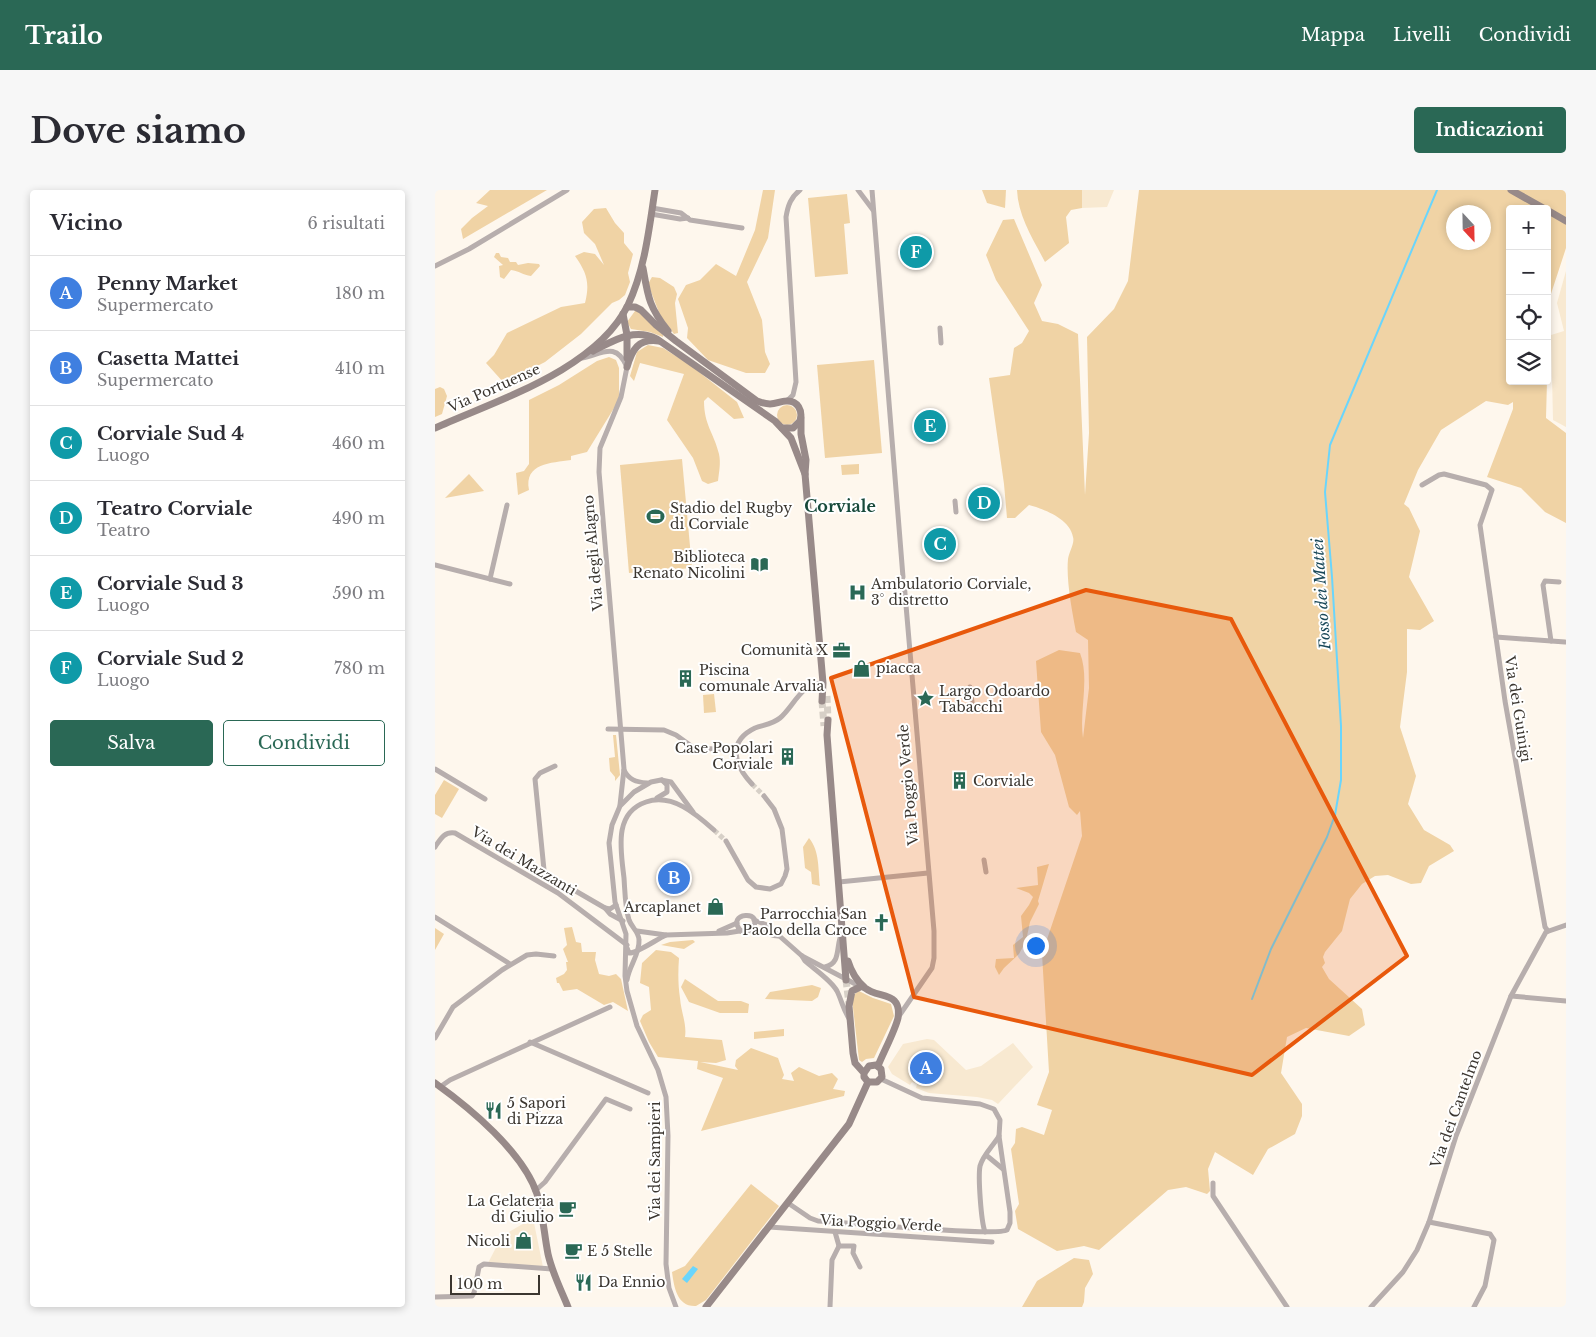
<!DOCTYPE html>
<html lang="it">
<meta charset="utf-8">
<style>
:root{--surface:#fff;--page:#f7f7f7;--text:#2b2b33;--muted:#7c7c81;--line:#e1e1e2;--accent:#2a6855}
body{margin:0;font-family:"Libre Baskerville",serif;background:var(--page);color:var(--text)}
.controls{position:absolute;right:15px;top:15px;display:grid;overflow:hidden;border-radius:5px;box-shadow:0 2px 8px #0003}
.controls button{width:45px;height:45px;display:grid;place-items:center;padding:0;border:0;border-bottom:1px solid var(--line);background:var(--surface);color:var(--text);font:25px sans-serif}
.compass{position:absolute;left:1011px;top:15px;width:45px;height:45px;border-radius:50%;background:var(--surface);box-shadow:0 2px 8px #0003;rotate:158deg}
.scale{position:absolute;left:15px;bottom:12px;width:90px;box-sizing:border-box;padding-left:5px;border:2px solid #3b3630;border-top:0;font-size:14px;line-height:18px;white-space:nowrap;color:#3b3630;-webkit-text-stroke:4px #fff;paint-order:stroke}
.you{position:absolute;left:600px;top:755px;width:18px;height:18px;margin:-12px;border:4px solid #fff;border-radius:50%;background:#1a73e8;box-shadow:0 0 0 8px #1a73e833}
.badge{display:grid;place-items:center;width:32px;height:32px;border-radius:50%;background:var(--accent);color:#fff;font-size:16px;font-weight:700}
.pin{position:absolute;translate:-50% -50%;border:2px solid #fff;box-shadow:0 1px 5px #0006}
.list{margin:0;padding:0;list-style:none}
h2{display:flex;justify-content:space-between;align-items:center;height:65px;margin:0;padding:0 20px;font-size:21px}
h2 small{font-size:16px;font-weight:400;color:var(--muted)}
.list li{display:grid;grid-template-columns:32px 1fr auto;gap:15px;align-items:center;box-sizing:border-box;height:75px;padding:0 20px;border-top:1px solid var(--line)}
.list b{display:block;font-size:19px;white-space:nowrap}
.list p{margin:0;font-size:16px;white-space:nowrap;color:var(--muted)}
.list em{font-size:16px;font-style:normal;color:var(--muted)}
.actions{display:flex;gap:10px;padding:15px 20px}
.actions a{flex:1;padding:11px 0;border:1px solid var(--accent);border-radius:5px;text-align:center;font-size:18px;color:var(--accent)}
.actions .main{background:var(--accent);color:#fff}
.icon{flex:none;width:28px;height:28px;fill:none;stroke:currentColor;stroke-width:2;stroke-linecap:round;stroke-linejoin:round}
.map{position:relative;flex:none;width:1131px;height:1117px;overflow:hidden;border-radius:5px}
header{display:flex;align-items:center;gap:30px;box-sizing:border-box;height:70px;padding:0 25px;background:var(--accent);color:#fff}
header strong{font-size:24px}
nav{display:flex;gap:28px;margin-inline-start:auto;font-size:18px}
.intro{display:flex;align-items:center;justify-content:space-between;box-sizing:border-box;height:120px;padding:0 30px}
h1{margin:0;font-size:35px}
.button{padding:12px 22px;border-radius:5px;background:var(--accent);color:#fff;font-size:18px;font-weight:700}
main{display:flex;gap:30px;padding:0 30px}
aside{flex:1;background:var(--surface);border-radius:5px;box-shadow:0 2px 8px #0003}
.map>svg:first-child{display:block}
.built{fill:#f8e9d1}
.green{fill:#f0d3a5;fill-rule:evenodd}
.water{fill:#6ad5fc}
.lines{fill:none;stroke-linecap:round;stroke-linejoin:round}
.stream{stroke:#6ad5fc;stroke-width:2}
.street-tunnel{stroke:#d7d0c7;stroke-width:5;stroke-dasharray:5 2.5;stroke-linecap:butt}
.secondary-tunnel{stroke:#d7d0c7;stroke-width:7;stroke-dasharray:7 3.5;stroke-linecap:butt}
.street{stroke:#b7aead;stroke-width:5}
.secondary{stroke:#988a89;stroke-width:7}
.marked{fill:#e8590c;fill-opacity:0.2;stroke:#e8590c;stroke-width:4;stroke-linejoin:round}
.labels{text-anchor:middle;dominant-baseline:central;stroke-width:4;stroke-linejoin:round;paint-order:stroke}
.street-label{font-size:14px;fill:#3b3630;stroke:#fff}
.poi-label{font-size:14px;fill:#3b3630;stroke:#fff;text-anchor:start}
.water-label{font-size:15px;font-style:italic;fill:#194859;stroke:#fff}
.quarter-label{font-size:16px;font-weight:bold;fill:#184a3b;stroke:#fff}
</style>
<header>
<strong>Trailo</strong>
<nav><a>Mappa</a><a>Livelli</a><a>Condividi</a></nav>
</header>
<div class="intro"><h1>Dove siamo</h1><a class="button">Indicazioni</a></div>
<main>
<aside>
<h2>Vicino<small>6 risultati</small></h2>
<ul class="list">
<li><span class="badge" style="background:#3f7fe0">A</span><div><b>Penny Market</b><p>Supermercato</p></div><em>180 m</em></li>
<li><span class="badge" style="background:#3f7fe0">B</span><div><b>Casetta Mattei</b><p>Supermercato</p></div><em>410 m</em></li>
<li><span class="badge" style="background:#0f9aa8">C</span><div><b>Corviale Sud 4</b><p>Luogo</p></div><em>460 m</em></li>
<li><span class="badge" style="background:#0f9aa8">D</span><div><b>Teatro Corviale</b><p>Teatro</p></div><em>490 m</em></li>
<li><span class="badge" style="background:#0f9aa8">E</span><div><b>Corviale Sud 3</b><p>Luogo</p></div><em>590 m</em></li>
<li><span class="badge" style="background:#0f9aa8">F</span><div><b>Corviale Sud 2</b><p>Luogo</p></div><em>780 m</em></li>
</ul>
<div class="actions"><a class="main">Salva</a><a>Condividi</a></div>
</aside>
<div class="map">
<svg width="1131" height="1117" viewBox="0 0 1131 1117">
<rect width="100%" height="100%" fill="#fef7ed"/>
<g class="built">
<polygon points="647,0 679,0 672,17 647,18"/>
<polygon points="1131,81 1131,237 1118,230 1116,145 1129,141 1122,113"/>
<polygon points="492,849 499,850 531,880 546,876 578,853 598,877 563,914 557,910 542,907 494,903 481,898 482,894 477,892 475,895 457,884 453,877 468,854"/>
<polygon points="98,1028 108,1077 53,1073 67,1046"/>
</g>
<g class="green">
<polygon points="55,0 112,0 28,49 26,39 37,28 53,16 41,13"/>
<polygon points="328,0 340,0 333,48 312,92 327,130 330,162 335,174 330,183 311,183 273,170 252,148 253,138 243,109 251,95 265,90 281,74 301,86 320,40"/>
<polygon points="547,0 571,0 570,18 552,13"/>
<path d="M582,0H647V18L636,20L631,27L634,53L610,72C598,49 583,26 582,0Z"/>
<path d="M704,0H1131V58L1112,116V19H1075V191H1112L1111,228L1131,243V333L1110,322L1086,298L1052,287L1078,219V212L1073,215L1051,211L1006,240L983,280L969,314L974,318L985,341L974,387L999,431L985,440L972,439V482L965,537L981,586L973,614L989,640L1015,655L1019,661L994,676L986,693L976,694L953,685L940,686L927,694L915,709L907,741L890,762L888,767L890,773L887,777L894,789L927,819L930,835L914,846L871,838L852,847L846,883L867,914V926L860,944L833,959L818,985L780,962L773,979L775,1001L772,1004L751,997L733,1000L664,1060L649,1056L622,1061L583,1039L580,1021L584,1014L576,959L580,953L581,939L587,937L609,945L617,920L602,915L614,882L607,764L647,646L645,621L642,625L634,617L620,565L606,542L601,471L624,460L645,463C655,489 644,520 648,548L654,498L653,450L641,442C637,421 631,390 633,369C634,362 640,353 638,347C635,329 609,319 594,315L580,328H572L569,294L554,188L575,185L579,158L587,153L594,141L561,90L551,65L568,30L579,29L607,95L599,113L607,131L623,134L643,144L650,305L654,243L652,147L679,119L693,91ZM1018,22H1048V52H1018Z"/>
<polygon points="412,4 415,33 409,34 413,84 380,87 373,8"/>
<path d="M171,18L180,33L189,43V53L198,64L193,83L195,92L190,105L184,110L177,113L146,144L110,172L69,193L51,173L59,165L72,143L126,117L150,113C155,93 152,83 140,66L149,62L160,64L169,75L160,54L149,43L147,32L159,19Z"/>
<path d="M61,63H64L66,67L73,68L75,72H81L83,75L93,73L104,74L105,76L96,86C88,85 84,81 76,80L69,89L65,87L64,76L68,75L59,67Z"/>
<polygon points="217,87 225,88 239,97 242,104 240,113 243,143 239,144 225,125 213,94"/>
<polygon points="203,120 228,145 228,147 215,142 196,139 192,132 200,121"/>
<path d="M213,155L228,158L255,175L302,212L309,228L299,229L273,207L269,211C269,235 279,243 284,264C286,273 284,282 283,291L273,294L267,291L258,268L232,230L249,184L205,173L199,191L195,186L202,162Z"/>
<path d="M174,167L181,170L184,178V210L152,262L136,266V270C116,273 89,273 94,300L83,305L81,283L89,281L94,274V210L124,195L162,171Z"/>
<polygon points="439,170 447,263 390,268 382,175"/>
<polygon points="5,197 9,199 12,206 7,224 0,227 0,199"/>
<circle cx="352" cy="225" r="10"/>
<polygon points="247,269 257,378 194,383 185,275"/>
<polygon points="424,274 424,284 407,285 406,275"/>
<polygon points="34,284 49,301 10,308"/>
<polygon points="279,504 281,522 269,523 268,505"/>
<polygon points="178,545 181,545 185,585 180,591 180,587 175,581 174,568 180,567"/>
<polygon points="9,590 24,599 7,628 0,624 0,605"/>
<path d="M374,648C385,661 383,680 385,696L377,694L376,682L370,678L368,657Z"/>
<polygon points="614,674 603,711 604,714 595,732 591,751 584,764 569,778 564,785 560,777 561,769 579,768 578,755 588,747 586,726 594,715 598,707 594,703 581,698 603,695 602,677"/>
<polygon points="137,737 141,752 146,753 147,762 161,762 160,770 164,784 174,786 181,784 186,789 193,821 178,812 169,815 142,799 128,801 124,793 122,793 121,788 129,784 132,780 131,772 133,772 128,759 132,755 129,738"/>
<polygon points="0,738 9,744 0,760"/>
<polygon points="258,750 260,752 249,759 226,755 235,752"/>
<path d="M221,760L236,762L244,768C243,782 243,795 245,808C246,822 252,834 250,847L287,850L291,870L281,873L265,872L303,880L300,876L301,870L316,858L343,868L349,885L347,889L359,891L356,883L364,877L384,886L397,883L403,889L398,899L410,901L409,906L266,941L288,888L262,879L263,871L223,867L214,852L205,831L208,825L216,820L214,797L205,793L207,773Z"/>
<polygon points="250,789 283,811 306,811 314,814 313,823 285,823 254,812 246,797"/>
<polygon points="377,795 386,798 383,807 377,811 330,809 335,802"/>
<polygon points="424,801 438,808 456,814 459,826 439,868 431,869 427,872 424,870 417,809 417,806"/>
<polygon points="349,839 349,846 319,849 319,842"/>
<path d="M316,994L344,1016L271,1110L261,1116C242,1117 239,1097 237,1082L250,1076Z"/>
<polygon points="639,1068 654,1070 658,1084 650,1098 649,1112 647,1117 587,1117 602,1091"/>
</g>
<polygon class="water" points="258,1076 263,1079 252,1093 247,1089"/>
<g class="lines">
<polyline class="stream" points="817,809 836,759 892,647 900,625 906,590 906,536 897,387 890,302 895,255 1002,0"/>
<g class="street-tunnel">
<polyline points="317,594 329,606"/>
<polyline points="279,640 291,651"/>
</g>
<g class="secondary-tunnel">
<polyline points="392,506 393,530"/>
<polyline points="387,511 389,536"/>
<polyline points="411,790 414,814"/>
</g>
<g class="street">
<polyline points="423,0 438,20"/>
<polyline points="437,0 468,387"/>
<polyline points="217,18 246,23 255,30 307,38"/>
<polyline points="216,24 245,29 253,28"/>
<polyline points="0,76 34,59 132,0"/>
<polyline points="505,138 506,153"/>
<path d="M147,168C167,164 181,151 192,177L186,207L165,258L164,282L189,579L185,615"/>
<path d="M352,211L358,205L361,192L351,27C353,15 356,7 365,0"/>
<polyline points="987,295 1004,285 1009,284 1051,295 1057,300 1045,335 1070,511 1110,737 1113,741"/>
<polyline points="520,311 521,322"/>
<polyline points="0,375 75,394"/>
<polyline points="55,389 72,315"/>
<polyline points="1061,447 1130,452"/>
<polyline points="1116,451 1108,395 1110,391 1124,392"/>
<polyline points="535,497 537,512"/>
<polyline points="173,539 229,540 241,545 259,558 301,560"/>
<polyline points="120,576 105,583 100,589 109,680 113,685 170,718"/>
<polyline points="0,579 50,609"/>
<path d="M189,580C194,590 201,592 212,593"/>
<path d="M317,594C300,576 291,552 320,538C328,535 338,534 345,528C359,516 366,493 388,493"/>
<polyline points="222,608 232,602 232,595 227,590"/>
<polyline points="291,651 313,690 321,697 335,699 346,694 350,686 352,679 347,639 339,619 329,606"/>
<path d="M0,657C5,650 9,641 20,643L123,703L192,755"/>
<polyline points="549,670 551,682"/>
<polyline points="404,692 493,683"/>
<polyline points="181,715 175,719 170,718 175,724 188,731"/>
<polyline points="0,727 75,774"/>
<polyline points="319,730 332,735 367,766 428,798"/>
<path d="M202,741L231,745L292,743C302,741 317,740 327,742C333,743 337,746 343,746"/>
<polyline points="284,741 302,733"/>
<path d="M306,741C288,722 333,719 316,740"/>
<path d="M192,758L194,763C201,764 222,749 231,745"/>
<path d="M367,766L370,771C379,779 396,790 402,801C407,811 408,820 415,830"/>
<path d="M390,777C407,773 400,756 407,743"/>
<path d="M192,790C194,776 205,764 204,750C204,742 197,738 194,730C190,717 190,702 189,688C186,661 178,623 211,612C237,603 261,624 279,640"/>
<polyline points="1076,806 1131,811"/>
<polyline points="464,826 497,778 499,768 499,741 469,392"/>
<polyline points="0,848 18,817 67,780 92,765 101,764 119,766"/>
<polyline points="95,852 213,903"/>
<polyline points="5,897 15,890 175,817"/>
<polyline points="551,965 568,979"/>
<polyline points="778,993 778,1006 852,1117"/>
<polyline points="100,1001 110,992 171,909 195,919"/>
<path d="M353,1013L375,1028L383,1031C408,1032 561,1047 572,1040L575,1033V1022L564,946L565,930L559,919L545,914L487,908L446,889"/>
<polyline points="994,1032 1055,1044 1059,1050 1050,1096 1039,1117"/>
<polyline points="334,1037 557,1052"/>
<polyline points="400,1042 404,1056"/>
<path d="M550,1042C546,1031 543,987 545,976C548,965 558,956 564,946"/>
<polyline points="0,1107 37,1106 39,1103 44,1077 49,1074 117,1079"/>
<polyline points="241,1117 234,1098 231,1074 233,946 231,907 223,880 202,836 192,801 190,786 191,744 180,712 174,653 177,635 185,616 199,602 216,592 226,590 236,592 258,622"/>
<polyline points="395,1117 397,1070 404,1056 419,1056 418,1063 425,1077"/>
<polyline points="936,1117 968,1082 982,1060 994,1032 1021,946 1076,806 1111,742 1131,735"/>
</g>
<g class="secondary">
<polyline points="1076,0 1110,19"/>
<polyline points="1112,20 1131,31"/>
<path d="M208,78C213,107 214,117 233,141"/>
<path d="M192,117H200L206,120L221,135L241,151L322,211C327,213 330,214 335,214C341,214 346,211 351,211C363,210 368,221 365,231L358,238H347"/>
<polyline points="188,124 192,145 192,168"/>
<path d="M158,161C178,151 199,137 222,149L340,231L356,248L370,284"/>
<path d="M192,177C197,160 203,148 224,151"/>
<polyline points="366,228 366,244 371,270 370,284 388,493 387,511"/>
<path d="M0,238C62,210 161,180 193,115C210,79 214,39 220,0"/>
<polyline points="393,530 392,545 411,790"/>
<path d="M413,771C416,781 422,791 430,798C444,809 467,801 463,828C460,841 448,863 443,876"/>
<polyline points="425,797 417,801 414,816 418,863 420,873 429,883 429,887 433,892 442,892 447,887 446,879 441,875 434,876 429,883"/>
<path d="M0,893C35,918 88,962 102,1004C108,1023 109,1044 113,1064C117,1082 126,1100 133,1117"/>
<polyline points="271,1117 414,934 433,892"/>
</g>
</g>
<path class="marked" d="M651,400L796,429L972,766L817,885L479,807L396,488Z"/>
<defs>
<symbol id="stadium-bare" viewBox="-9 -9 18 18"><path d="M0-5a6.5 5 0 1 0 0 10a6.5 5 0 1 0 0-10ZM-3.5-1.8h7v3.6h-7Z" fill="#2a6855" stroke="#fff" stroke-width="2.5" paint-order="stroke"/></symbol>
<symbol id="library-bare" viewBox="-9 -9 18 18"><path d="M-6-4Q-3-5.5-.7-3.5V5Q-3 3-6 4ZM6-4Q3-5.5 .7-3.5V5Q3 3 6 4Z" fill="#2a6855" stroke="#fff" stroke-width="2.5" paint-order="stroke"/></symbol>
<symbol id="hospital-bare" viewBox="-9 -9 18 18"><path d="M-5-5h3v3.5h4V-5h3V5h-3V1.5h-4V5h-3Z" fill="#2a6855" stroke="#fff" stroke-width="2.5" paint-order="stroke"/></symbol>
<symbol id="office-bare" viewBox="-9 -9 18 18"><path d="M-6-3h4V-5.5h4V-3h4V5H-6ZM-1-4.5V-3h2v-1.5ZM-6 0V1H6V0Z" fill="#2a6855" stroke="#fff" stroke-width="2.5" paint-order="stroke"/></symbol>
<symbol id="shop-bare" viewBox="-9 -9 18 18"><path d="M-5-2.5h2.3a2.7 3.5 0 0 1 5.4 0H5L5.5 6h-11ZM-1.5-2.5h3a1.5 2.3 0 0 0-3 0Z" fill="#2a6855" stroke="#fff" stroke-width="2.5" paint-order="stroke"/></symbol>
<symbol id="building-bare" viewBox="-9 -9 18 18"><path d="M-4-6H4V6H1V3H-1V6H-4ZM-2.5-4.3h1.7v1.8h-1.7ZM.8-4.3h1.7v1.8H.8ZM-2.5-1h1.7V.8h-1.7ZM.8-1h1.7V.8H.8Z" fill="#2a6855" stroke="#fff" stroke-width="2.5" paint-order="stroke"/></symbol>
<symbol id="sight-bare" viewBox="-9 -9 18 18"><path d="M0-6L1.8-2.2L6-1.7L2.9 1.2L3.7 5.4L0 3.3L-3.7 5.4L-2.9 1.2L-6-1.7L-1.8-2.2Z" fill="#2a6855" stroke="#fff" stroke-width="2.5" paint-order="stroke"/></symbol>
<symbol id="church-bare" viewBox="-9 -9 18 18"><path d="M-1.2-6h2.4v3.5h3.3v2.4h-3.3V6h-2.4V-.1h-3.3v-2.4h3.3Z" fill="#2a6855" stroke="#fff" stroke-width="2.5" paint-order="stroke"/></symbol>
<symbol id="restaurant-bare" viewBox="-9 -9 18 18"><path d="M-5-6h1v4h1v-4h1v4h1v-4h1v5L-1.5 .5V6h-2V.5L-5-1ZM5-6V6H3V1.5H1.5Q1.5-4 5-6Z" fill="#2a6855" stroke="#fff" stroke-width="2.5" paint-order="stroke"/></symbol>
<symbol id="cafe-bare" viewBox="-9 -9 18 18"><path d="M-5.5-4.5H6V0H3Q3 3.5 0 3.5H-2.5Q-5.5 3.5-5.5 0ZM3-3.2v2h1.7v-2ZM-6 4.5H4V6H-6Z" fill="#2a6855" stroke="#fff" stroke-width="2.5" paint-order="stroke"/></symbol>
</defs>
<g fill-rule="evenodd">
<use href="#stadium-bare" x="208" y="314" width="25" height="25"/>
<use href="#library-bare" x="312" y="362" width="25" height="25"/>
<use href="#hospital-bare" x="410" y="390" width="25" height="25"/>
<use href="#office-bare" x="394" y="448" width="25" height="25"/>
<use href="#shop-bare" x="414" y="466" width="25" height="25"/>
<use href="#building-bare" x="238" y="476" width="25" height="25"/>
<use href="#sight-bare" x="478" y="496" width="25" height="25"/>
<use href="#building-bare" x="340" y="554" width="25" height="25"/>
<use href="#building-bare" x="512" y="578" width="25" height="25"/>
<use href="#shop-bare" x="268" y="704" width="25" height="25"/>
<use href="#church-bare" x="434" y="720" width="25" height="25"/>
<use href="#restaurant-bare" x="46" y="908" width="25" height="25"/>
<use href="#cafe-bare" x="120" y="1006" width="25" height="25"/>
<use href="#shop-bare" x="76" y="1038" width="25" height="25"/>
<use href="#cafe-bare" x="126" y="1048" width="25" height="25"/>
<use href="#restaurant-bare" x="136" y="1080" width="25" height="25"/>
</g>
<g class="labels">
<g class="street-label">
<text transform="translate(59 198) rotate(-24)">Via Portuense</text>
<text transform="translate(158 363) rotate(-95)">Via degli Alagno</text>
<text transform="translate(1083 519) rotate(81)">Via dei Guinigi</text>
<text transform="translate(473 595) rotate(-95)">Via Poggio Verde</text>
<text transform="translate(89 671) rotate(31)">Via dei Mazzanti</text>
<text transform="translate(1021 919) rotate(-70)">Via dei Cantelmo</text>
<text transform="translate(220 971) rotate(-90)">Via dei Sampieri</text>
<text transform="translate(446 1033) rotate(3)">Via Poggio Verde</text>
</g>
<g class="poi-label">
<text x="235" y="318">Stadio del Rugby<tspan x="235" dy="16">di Corviale</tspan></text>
<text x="310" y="367" text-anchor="end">Biblioteca<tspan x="310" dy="16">Renato Nicolini</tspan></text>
<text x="436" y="394">Ambulatorio Corviale,<tspan x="436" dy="16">3° distretto</tspan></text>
<text x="393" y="460" text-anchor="end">Comunità X</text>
<text x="441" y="478">piacca</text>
<text x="264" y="480">Piscina<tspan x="264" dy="16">comunale Arvalia</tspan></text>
<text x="504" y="501">Largo Odoardo<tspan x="504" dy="16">Tabacchi</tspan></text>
<text x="338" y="558" text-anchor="end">Case Popolari<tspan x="338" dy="16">Corviale</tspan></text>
<text x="538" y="591">Corviale</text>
<text x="266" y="717" text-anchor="end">Arcaplanet</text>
<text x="432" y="724" text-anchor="end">Parrocchia San<tspan x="432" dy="16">Paolo della Croce</tspan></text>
<text x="72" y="913">5 Sapori<tspan x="72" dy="16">di Pizza</tspan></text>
<text x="119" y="1011" text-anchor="end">La Gelateria<tspan x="119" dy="16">di Giulio</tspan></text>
<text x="75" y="1051" text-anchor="end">Nicoli</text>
<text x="152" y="1061">E 5 Stelle</text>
<text x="163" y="1092">Da Ennio</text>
</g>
<g class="water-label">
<text transform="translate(886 404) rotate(-94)">Fosso dei Mattei</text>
</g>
<g class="quarter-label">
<text x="405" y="316">Corviale</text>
</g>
</g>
</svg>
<div class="controls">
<button>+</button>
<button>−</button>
<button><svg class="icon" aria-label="locate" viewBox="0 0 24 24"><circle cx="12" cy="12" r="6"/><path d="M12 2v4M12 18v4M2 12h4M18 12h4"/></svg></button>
<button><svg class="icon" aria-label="layers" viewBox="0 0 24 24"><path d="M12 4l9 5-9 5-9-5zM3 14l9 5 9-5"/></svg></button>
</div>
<svg class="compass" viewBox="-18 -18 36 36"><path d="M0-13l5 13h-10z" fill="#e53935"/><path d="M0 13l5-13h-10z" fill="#7c7c81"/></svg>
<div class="scale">100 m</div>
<div class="you"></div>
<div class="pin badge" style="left:491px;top:878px;background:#3f7fe0">A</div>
<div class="pin badge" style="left:239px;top:688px;background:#3f7fe0">B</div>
<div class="pin badge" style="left:505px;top:354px;background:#0f9aa8">C</div>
<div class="pin badge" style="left:549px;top:313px;background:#0f9aa8">D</div>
<div class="pin badge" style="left:495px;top:236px;background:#0f9aa8">E</div>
<div class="pin badge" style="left:481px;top:62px;background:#0f9aa8">F</div>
</div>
</main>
